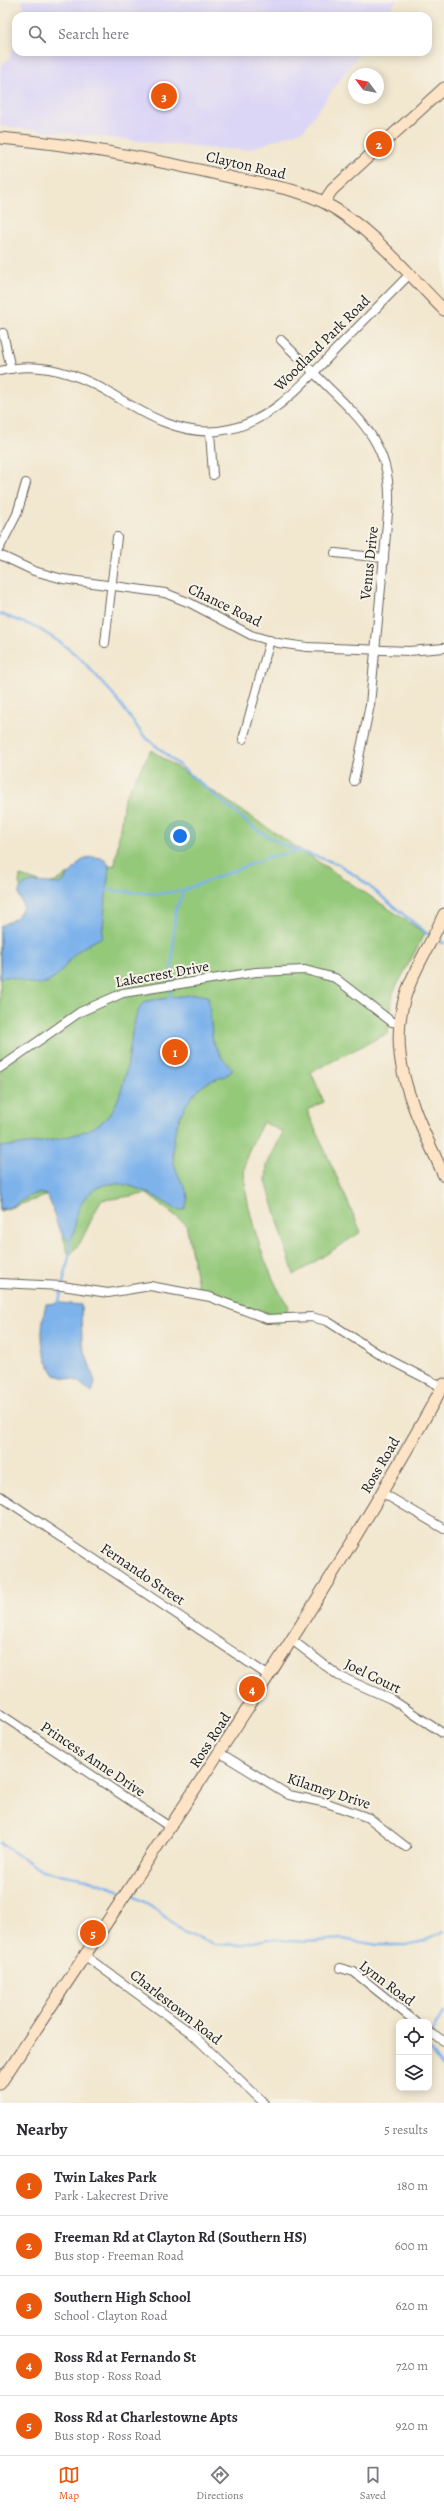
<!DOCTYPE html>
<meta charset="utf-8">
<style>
:root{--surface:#fff;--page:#f2f2f3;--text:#2b2b33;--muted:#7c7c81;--line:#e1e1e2;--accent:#ea580c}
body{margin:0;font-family:Alegreya,serif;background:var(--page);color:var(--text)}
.controls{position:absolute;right:12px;bottom:12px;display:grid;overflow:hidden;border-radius:8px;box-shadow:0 2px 10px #0003}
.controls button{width:36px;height:36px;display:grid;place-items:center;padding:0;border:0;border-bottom:1px solid var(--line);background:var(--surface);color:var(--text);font:20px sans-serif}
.compass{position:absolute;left:348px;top:68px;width:36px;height:36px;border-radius:50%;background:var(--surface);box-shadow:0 2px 10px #0003;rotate:302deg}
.you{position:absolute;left:180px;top:836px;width:14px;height:14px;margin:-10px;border:3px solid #fff;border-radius:50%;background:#1a73e8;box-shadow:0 0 0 6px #1a73e833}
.badge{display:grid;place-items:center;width:26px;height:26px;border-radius:50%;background:var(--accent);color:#fff;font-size:13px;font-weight:700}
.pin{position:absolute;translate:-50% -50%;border:2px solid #fff;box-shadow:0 1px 4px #0006}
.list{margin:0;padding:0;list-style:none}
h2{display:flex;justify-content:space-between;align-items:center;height:52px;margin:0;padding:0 16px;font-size:17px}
h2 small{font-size:13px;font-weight:400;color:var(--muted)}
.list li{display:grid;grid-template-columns:26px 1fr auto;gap:12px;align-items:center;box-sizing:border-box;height:60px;padding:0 16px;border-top:1px solid var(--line)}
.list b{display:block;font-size:15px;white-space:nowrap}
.list p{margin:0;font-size:13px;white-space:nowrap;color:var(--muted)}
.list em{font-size:13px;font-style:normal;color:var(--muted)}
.icon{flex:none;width:22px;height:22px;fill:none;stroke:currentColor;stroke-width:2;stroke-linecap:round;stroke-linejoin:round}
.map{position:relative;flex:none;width:444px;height:2103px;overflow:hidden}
.search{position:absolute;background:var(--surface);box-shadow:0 2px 10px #0003;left:12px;right:12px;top:12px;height:44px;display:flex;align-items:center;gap:10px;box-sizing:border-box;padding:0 14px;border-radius:12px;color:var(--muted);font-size:15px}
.sheet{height:352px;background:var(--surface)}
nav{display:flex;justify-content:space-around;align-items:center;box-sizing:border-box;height:56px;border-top:1px solid var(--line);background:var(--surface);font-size:11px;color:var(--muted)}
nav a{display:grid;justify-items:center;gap:2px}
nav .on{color:var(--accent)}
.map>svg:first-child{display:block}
.built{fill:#dcd6f6}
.green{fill:#94c97a;stroke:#58724b}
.water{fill:#7db2eb;stroke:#4c6784}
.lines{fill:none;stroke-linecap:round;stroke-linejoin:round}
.stream{stroke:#7db2eb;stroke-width:2.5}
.street-casing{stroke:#67635b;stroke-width:10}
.secondary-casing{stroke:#67635b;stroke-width:13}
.street{stroke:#fff;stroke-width:8}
.secondary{stroke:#fee4c6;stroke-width:11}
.labels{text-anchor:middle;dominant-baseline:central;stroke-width:4;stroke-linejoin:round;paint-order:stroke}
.street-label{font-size:15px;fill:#1c1c1c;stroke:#f7f3e8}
</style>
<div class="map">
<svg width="444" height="2103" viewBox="0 0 444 2103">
<rect width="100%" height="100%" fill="#f7f3e8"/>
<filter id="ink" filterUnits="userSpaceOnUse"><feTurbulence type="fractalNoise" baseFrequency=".025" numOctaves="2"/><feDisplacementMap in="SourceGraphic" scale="8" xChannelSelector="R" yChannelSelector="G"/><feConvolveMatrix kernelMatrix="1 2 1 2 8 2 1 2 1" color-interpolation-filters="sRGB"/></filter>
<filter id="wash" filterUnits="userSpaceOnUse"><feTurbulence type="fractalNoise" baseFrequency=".012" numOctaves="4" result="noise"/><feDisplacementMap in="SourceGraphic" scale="16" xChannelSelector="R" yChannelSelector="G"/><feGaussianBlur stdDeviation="0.9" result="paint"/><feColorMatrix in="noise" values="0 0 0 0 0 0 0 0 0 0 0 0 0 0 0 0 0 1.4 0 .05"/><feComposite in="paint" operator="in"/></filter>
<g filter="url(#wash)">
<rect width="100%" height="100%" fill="#f2e7cf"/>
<g class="built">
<polygon points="22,0 397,0 385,16 25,16"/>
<polygon points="16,43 16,52 360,52 304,130 247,150 203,148 0,126 0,67 9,58"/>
</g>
<path class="green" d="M151,750L425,933L393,993L388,1033L311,1072L324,1102L307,1110L361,1232L294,1275L266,1181L267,1165L283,1132L263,1122C257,1135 247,1150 245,1164C240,1197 268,1281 289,1306L285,1315L277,1324L199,1290L186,1224L147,1194C131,1195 118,1199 101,1200L80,1243L69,1256L60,1227L55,1193L0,1211V930L29,911L19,883L20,876L46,884L55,882L74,871L115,865L124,799Z"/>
<g class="water">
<path d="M90,857C99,857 106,857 109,867L102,937C92,943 81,947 73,956C64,966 57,982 42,984C27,987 14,973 0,978V926L16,918L23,908C23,903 20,899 19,895C17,875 52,885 61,884L81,861Z"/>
<path d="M195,994L208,996L213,1042L222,1058L233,1069C228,1078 215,1078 207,1083C183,1098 169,1135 174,1162C176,1173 183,1183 187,1193L188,1198L185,1209L182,1210L176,1209C147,1191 103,1164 80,1206C74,1217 77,1231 70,1241C53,1232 57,1209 46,1195C29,1188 17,1210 0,1209V1147C28,1144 91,1139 109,1115C124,1097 129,1056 132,1033C134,1023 137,1007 146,1001Z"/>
<path d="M61,1303L81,1305L82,1342L95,1382L92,1393L78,1381L55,1375C39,1354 40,1329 46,1304Z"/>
</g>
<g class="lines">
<g class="stream">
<polyline points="0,614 36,627 61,643 80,658 113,694 143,735 255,829 283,845 338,864 359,878 430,936"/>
<polyline points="105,890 158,894 184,890 272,856 300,851"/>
<polyline points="436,940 444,943"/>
<polyline points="170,1002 175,912 184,890"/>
<polyline points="58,1306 70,1252 70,1238"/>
<polyline points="0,1843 42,1871 87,1879 124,1892"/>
<polyline points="129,1894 150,1905 185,1933 215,1944 239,1945 268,1939 304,1942 342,1939 378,1945 406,1945 424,1941 444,1931"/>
<polyline points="431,2032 444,2013"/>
<polyline points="429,2049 444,2070"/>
</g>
</g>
</g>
<g filter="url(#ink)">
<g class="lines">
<defs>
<g id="street">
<polyline points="3,333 11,369"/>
<path d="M281,340C297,356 313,372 329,388C364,422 391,449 389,502L370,705L354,781"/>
<path d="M0,371C41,360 80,374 115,396C146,415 180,435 218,431C271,426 307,379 341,344C364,321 386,298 409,275"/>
<polyline points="210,432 213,475"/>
<polyline points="0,547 17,514 26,483"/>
<polyline points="335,553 384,558"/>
<polyline points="0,555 34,571 63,579 165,593 190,603 251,635 278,643 307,647 409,651 444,648"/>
<polyline points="105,643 117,537"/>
<polyline points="243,739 270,640"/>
<polyline points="0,1068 80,1012 123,993 256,972 305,970 335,978 392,1022 400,1023"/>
<polyline points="0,1283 62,1286 108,1293 150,1286 210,1297 267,1319 311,1317 327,1321 382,1356 442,1387"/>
<polyline points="381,1492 444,1529"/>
<polyline points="0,1496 269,1676"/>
<polyline points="292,1640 339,1676 391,1699 444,1734"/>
<polyline points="0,1714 170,1827"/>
<polyline points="220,1753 289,1795 327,1803 369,1818 406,1847"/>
<polyline points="84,1955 191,2033 264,2103"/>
<polyline points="340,1968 354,1972 416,2022"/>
<polyline points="429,2032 444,2041"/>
</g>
<g id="secondary">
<path d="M0,138C81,145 159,160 238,179C266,185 300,189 325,203C372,228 407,273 444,310"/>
<polyline points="324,202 332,190 444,88"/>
<path d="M444,914C433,940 417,964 407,991C383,1058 418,1117 444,1176"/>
<path d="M0,2084C151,1853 310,1626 444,1384"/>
</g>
</defs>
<use href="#street" class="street-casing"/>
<use href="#secondary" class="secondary-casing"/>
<use href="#street" class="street"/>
<use href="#secondary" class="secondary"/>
</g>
</g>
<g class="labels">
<g class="street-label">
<text transform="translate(246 165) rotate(13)">Clayton Road</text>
<text transform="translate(322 343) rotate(-45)">Woodland Park Road</text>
<text transform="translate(369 563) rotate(-84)">Venus Drive</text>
<text transform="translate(225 605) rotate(26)">Chance Road</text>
<text transform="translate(162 974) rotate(-10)">Lakecrest Drive</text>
<text transform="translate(380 1465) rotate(-60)">Ross Road</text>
<text transform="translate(143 1574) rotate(34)">Fernando Street</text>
<text transform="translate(373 1676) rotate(26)">Joel Court</text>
<text transform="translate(210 1740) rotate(-57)">Ross Road</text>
<text transform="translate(93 1759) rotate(34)">Princess Anne Drive</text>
<text transform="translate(329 1791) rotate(18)">Kilamey Drive</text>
<text transform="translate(387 1983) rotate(37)">Lynn Road</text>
<text transform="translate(176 2007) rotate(38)">Charlestown Road</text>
</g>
</g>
</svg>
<div class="controls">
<button><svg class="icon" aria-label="locate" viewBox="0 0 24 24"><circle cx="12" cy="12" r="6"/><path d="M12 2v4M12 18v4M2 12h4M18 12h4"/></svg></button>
<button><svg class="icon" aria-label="layers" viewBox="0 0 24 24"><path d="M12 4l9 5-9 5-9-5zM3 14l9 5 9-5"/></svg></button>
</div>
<svg class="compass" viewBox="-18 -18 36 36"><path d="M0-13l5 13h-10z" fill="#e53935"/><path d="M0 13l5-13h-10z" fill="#7c7c81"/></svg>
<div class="you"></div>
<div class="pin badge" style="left:175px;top:1052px">1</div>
<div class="pin badge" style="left:379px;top:144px">2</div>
<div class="pin badge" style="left:164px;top:96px">3</div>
<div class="pin badge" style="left:252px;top:1689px">4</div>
<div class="pin badge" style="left:93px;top:1933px">5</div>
<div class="search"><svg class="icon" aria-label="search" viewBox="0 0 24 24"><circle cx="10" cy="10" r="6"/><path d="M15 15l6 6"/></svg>Search here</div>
</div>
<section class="sheet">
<h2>Nearby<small>5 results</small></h2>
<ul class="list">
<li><span class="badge">1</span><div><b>Twin Lakes Park</b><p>Park · Lakecrest Drive</p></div><em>180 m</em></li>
<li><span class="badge">2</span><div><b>Freeman Rd at Clayton Rd (Southern HS)</b><p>Bus stop · Freeman Road</p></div><em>600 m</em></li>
<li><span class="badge">3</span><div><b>Southern High School</b><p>School · Clayton Road</p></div><em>620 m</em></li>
<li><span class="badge">4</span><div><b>Ross Rd at Fernando St</b><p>Bus stop · Ross Road</p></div><em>720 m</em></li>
<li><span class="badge">5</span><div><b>Ross Rd at Charlestowne Apts</b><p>Bus stop · Ross Road</p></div><em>920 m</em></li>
</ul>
</section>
<nav>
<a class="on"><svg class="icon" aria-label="map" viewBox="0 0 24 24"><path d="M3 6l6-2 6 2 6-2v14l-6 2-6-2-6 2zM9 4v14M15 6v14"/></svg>Map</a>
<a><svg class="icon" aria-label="directions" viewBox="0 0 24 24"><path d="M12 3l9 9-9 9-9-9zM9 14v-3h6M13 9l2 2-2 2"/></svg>Directions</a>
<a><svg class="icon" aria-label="saved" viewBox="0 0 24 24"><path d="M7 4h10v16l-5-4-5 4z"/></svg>Saved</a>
</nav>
